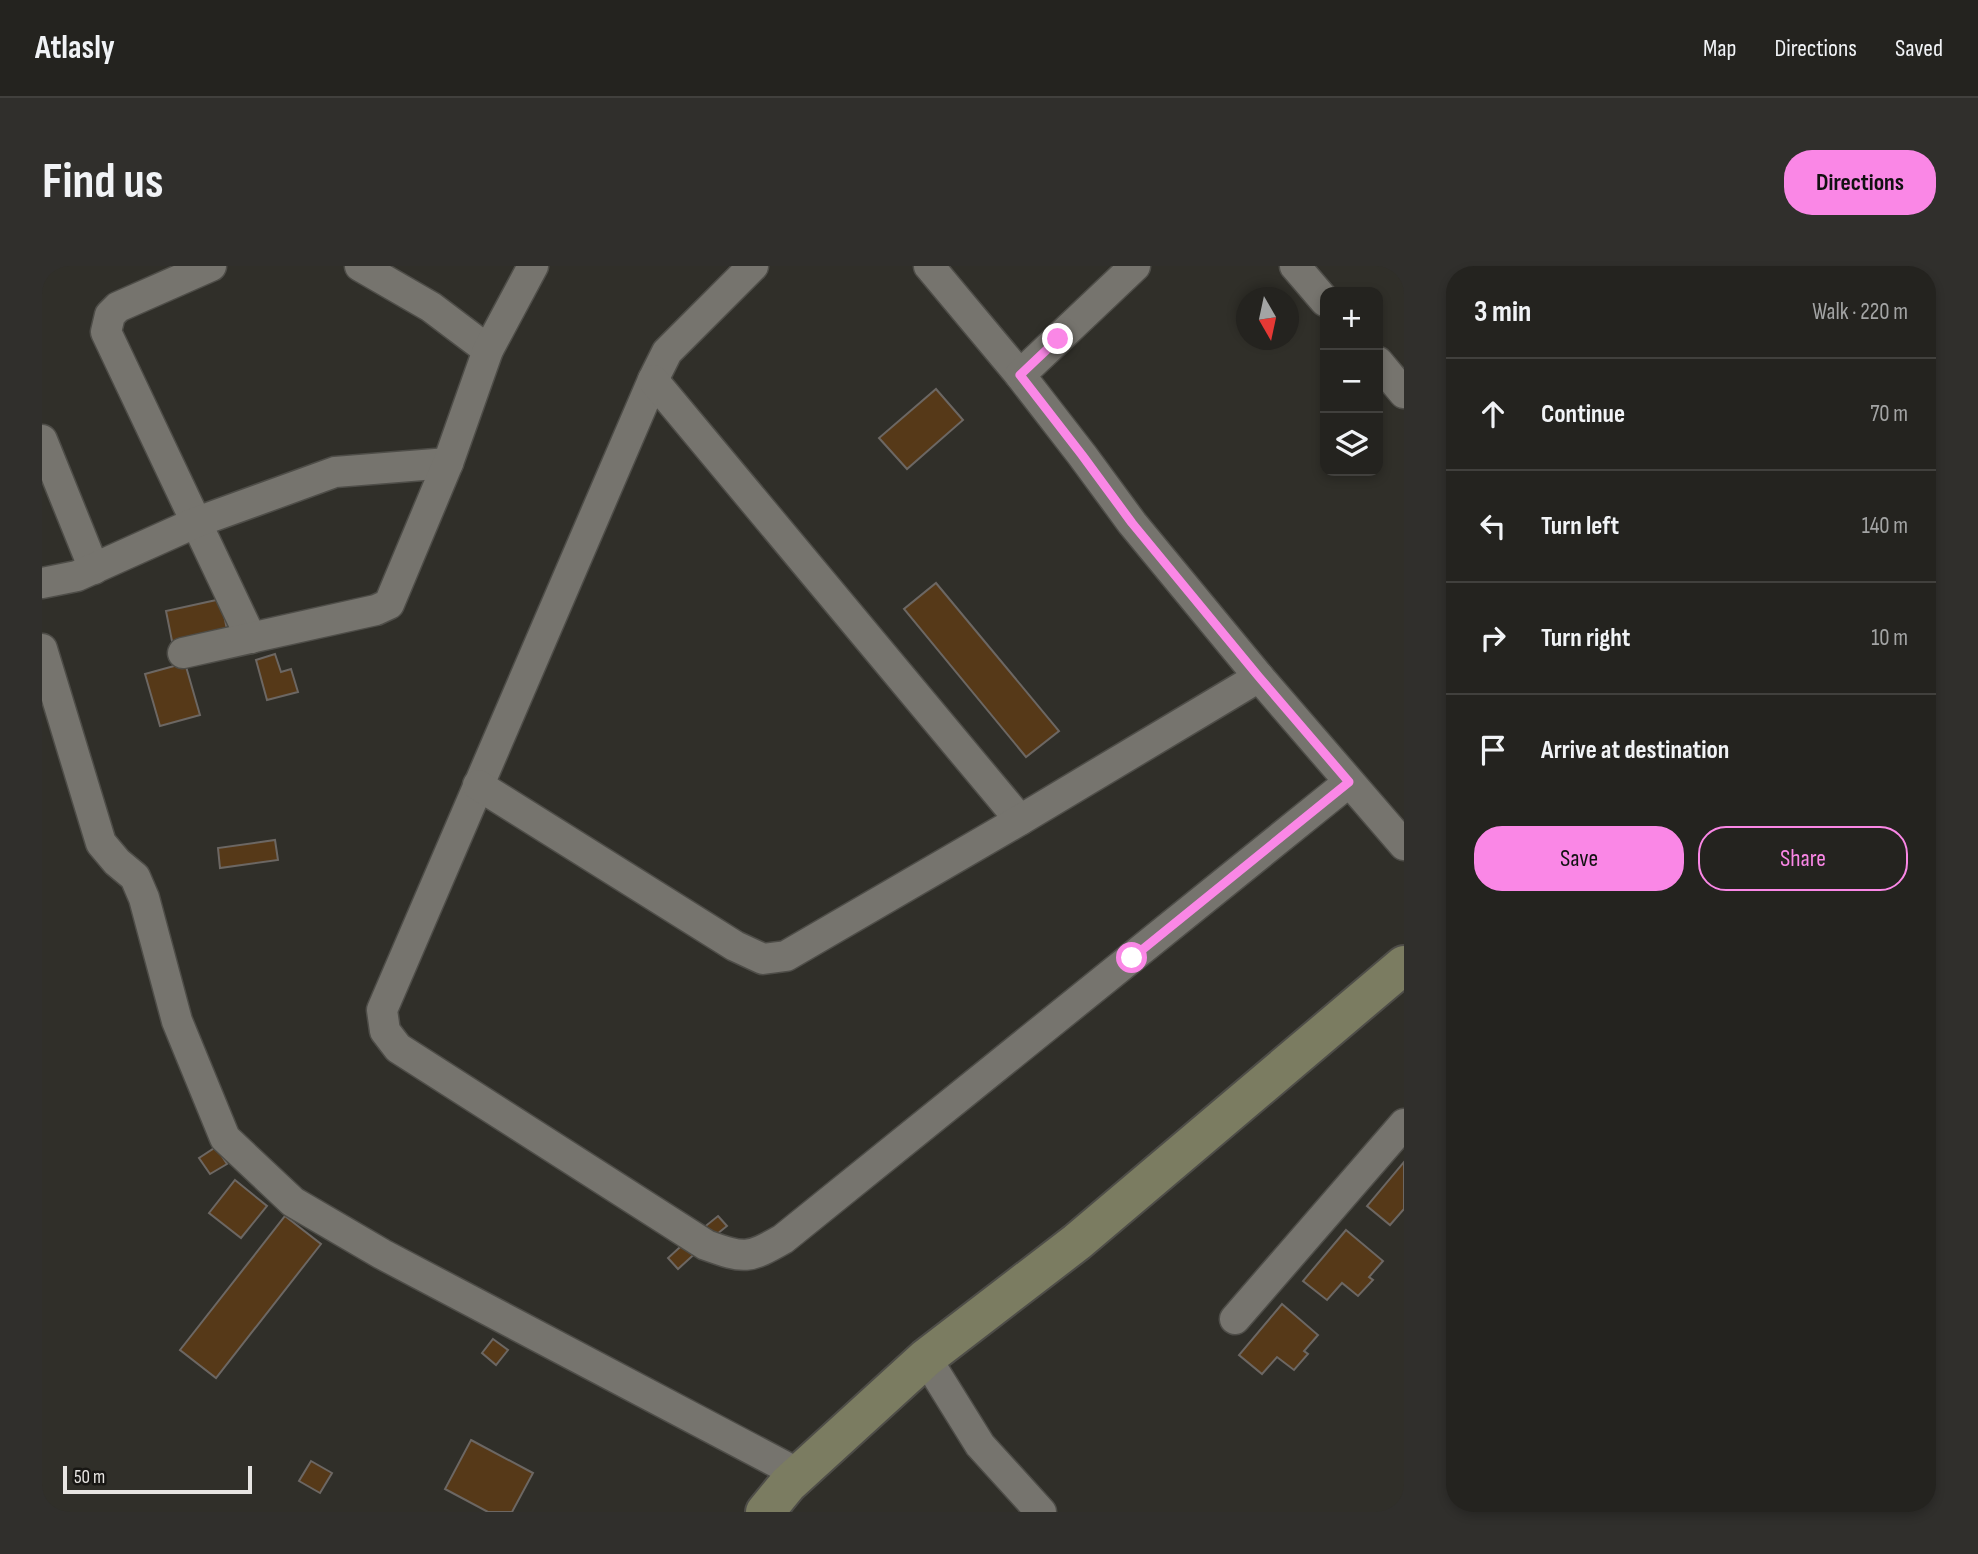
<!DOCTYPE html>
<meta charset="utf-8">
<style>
:root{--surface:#24231f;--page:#302f2c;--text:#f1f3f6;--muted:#a3a4a4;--line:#41403d;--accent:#fa87e6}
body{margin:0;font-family:"Sofia Sans Condensed",sans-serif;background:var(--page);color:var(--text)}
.controls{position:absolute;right:21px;top:21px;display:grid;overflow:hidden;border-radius:14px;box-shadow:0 4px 10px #0003}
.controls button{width:63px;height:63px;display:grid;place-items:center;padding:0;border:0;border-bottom:2px solid var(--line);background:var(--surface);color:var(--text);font:35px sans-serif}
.compass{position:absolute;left:1194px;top:21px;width:63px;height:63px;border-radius:50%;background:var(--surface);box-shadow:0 4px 10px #0003;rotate:171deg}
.scale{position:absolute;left:21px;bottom:18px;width:189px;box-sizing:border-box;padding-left:7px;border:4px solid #e7e5e2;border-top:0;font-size:19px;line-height:24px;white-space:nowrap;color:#e7e5e2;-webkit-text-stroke:5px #181714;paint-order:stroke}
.stop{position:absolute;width:21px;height:21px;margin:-16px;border:5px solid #fa87e6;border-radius:50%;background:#fff}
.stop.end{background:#fa87e6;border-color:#fff;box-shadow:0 2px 7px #0008}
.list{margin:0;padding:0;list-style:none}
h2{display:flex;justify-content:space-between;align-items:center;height:91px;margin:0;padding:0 28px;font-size:30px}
h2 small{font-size:23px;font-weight:400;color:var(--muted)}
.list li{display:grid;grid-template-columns:46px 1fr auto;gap:21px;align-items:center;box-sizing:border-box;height:112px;padding:0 28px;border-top:2px solid var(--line)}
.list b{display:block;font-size:26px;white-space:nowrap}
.list em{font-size:23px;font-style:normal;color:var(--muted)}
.actions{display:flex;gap:14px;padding:21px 28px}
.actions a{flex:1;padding:16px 0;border:2px solid var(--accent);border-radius:28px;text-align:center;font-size:24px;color:var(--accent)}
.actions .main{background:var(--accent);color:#111}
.icon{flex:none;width:38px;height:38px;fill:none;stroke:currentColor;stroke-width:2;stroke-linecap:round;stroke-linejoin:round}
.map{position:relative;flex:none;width:1362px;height:1246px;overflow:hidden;border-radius:28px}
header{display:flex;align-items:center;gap:42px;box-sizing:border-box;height:98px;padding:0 35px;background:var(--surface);border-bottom:2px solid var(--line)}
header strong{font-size:33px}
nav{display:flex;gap:38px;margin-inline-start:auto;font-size:24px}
.intro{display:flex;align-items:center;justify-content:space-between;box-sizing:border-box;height:168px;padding:0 42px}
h1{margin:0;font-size:49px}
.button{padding:18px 32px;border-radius:28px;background:var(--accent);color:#111;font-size:24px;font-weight:700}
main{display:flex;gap:42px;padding:0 42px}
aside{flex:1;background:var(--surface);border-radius:28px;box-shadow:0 4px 10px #0003}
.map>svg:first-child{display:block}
.building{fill:#563918;stroke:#6c6763;stroke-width:2}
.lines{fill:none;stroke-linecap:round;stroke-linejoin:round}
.street-casing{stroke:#4e4d48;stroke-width:33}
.secondary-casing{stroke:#4e4d48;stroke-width:42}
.street{stroke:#76746e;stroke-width:30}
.secondary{stroke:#7b7c61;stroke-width:38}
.route{stroke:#fa87e6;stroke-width:9}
</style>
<header>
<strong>Atlasly</strong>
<nav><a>Map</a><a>Directions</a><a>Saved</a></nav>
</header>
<div class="intro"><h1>Find us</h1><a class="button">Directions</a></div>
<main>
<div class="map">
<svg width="1362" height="1246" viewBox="0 0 1362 1246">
<rect width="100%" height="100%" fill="#302f29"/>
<g class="building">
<polygon points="894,123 921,154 865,203 837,172"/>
<polygon points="894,317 1017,465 984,491 862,343"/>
<polygon points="179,333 186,369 131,380 124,345"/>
<polygon points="233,388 239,406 249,403 256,426 225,434 214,394"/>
<polygon points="143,397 158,449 118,460 103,408"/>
<polygon points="233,574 236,594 178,602 176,582"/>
<polygon points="174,881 185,898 168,908 157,892"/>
<polygon points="1362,896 1362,943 1348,959 1325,940"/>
<polygon points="193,914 225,940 199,972 167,947"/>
<polygon points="243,950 279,978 174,1112 138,1084"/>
<polygon points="676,950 685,960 664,977 655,967"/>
<polygon points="1304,964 1341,995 1327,1011 1331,1014 1316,1030 1300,1017 1285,1034 1261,1015"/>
<polygon points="648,972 658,983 636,1003 626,992"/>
<polygon points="1240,1038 1276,1069 1262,1085 1266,1088 1252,1104 1235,1091 1220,1108 1197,1089"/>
<polygon points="451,1073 466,1084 454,1099 440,1087"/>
<polygon points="429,1174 491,1207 470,1246 446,1246 403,1223"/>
<polygon points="269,1195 290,1207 278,1227 257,1215"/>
</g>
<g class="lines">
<defs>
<g id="street">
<polyline points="169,0 76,41 68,49 64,66 209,372"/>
<polyline points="318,0 389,41 446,84"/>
<path d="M711,0L625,86L611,114L340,744L343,765L356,782L664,979C703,993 706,993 741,973L1307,516"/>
<polyline points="887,0 978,109 1040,189 1090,257 1217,411 1362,579"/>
<polyline points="1253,0 1283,35"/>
<polyline points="1336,96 1362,127"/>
<polyline points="978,109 1093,0"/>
<polyline points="611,114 978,554"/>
<polyline points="0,174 52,303"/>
<polyline points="0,317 35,310 155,256 293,206 406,197"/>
<polyline points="0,383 59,577 75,596 93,611 102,632 135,755 183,872 251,936 340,988 757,1208"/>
<polyline points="141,387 334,344 347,338 406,197 446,84 491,0"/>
<polyline points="436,519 693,680 721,693 744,690 978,554 1217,411"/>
<polyline points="1193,1053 1362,858"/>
<polyline points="884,1092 938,1179 999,1246"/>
</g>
<polyline id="secondary" points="723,1246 746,1218 884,1092 1035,976 1362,699"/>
</defs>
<use href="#street" class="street-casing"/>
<use href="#secondary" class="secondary-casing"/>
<use href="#street" class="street"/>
<use href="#secondary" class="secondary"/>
</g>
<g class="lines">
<polyline class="route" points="1016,73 978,109 1040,189 1090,257 1217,411 1307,516 1090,692"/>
</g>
</svg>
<div class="controls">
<button>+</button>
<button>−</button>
<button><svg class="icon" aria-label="layers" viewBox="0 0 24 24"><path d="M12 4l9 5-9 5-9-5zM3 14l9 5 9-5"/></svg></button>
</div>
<svg class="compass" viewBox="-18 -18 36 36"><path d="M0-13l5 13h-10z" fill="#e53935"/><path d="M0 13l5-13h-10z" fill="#a3a4a4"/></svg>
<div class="scale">50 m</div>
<div class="stop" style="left:1090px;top:692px"></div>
<div class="stop end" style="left:1016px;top:73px"></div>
</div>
<aside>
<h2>3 min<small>Walk · 220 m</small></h2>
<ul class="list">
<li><svg class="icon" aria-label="ahead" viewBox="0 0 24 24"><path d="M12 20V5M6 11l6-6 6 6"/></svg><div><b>Continue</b></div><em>70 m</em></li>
<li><svg class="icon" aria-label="left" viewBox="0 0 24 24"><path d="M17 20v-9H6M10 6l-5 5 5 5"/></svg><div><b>Turn left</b></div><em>140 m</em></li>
<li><svg class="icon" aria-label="right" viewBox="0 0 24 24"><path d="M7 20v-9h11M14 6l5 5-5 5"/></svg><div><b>Turn right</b></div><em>10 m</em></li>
<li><svg class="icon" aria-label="arrive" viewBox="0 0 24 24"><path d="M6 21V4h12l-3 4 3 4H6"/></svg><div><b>Arrive at destination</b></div></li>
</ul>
<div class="actions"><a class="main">Save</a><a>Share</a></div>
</aside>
</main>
